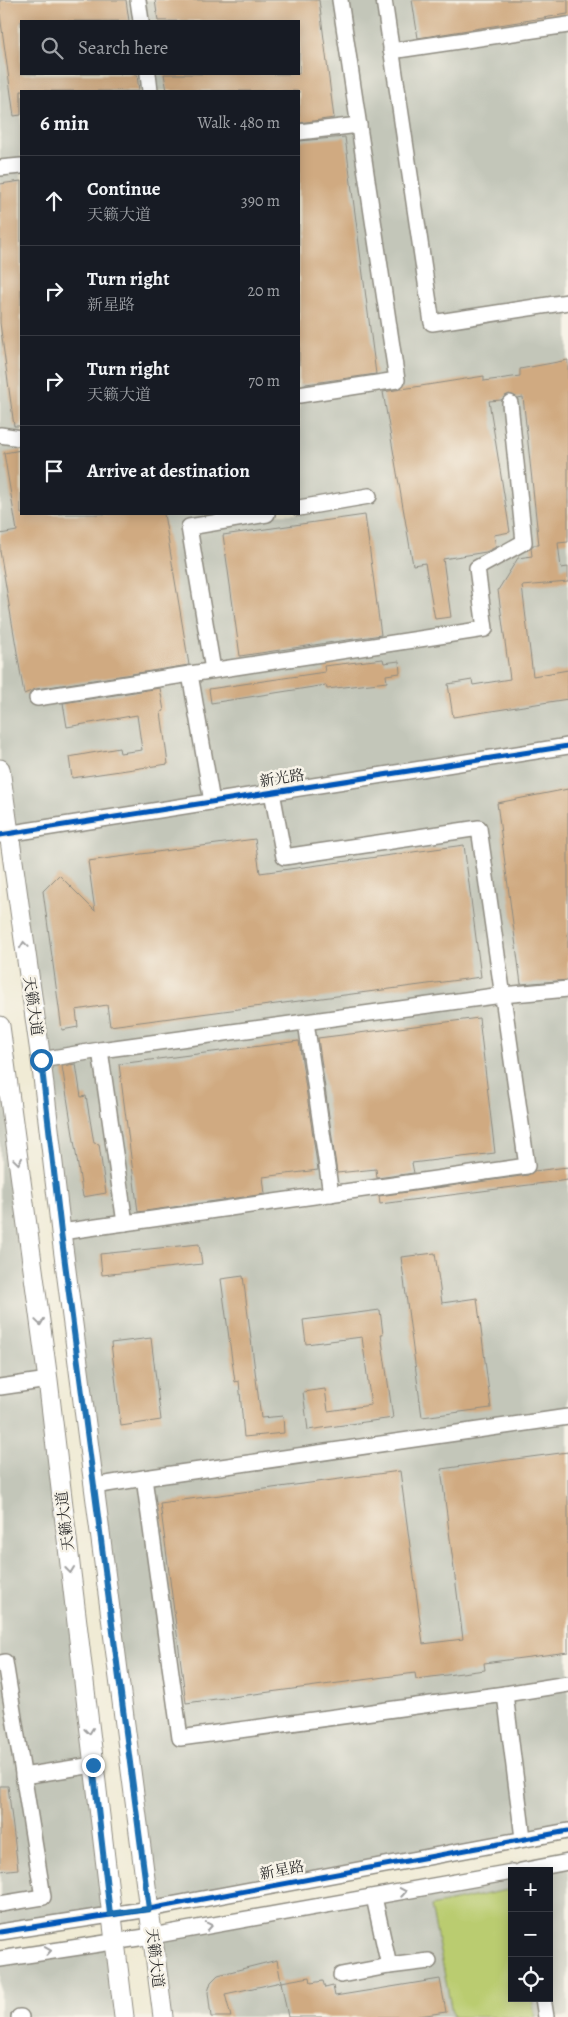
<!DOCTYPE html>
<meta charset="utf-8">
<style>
:root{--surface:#171b24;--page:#242831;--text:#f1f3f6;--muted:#9ea1a6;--line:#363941}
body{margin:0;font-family:Alegreya,"Noto Serif SC",serif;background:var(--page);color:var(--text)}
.controls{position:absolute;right:15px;bottom:15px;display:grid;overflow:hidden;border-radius:0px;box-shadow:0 2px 12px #0003}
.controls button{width:45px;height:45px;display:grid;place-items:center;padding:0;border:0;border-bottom:1px solid var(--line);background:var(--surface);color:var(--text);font:25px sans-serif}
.stop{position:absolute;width:15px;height:15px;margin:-11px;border:4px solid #1f6fb2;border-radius:50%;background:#fff}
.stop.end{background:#1f6fb2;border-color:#fff;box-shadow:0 1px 5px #0008}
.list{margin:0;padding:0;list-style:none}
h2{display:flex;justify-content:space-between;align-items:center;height:65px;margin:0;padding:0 20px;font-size:21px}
h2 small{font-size:16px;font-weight:400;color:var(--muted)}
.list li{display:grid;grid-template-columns:32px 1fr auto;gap:15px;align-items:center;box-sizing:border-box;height:90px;padding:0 20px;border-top:1px solid var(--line)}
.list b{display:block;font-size:19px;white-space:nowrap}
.list p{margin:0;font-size:16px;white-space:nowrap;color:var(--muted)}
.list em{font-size:16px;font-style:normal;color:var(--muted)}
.icon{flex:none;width:28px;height:28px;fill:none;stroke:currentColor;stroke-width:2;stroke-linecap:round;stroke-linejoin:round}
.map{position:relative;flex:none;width:568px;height:2017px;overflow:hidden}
.search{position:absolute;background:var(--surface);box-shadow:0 2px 12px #0003;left:20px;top:20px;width:280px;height:55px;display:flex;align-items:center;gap:12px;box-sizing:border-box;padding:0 18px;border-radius:0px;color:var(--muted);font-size:19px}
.panel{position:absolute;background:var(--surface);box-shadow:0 2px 12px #0003;left:20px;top:90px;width:280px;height:425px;border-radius:0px}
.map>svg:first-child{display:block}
.industrial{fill:#c3c6b9;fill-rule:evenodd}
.green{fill:#bacc6f;stroke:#727c4d}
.building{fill:#d0aa81}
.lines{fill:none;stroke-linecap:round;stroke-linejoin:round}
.minor-casing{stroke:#8e8b80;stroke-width:18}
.major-casing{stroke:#8e8b80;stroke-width:21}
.minor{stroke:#fff;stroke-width:15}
.major{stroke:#fff;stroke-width:19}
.cycleway-casing{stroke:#f7f3e8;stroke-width:8}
.cycleway{stroke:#0057b8;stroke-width:5}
.oneway{stroke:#a0a0a0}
.route{stroke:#1f6fb2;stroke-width:6}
.labels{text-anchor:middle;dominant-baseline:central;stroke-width:5;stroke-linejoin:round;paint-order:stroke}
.street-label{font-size:15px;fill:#2b2b2b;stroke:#f7f3e8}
</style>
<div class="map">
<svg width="568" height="2017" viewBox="0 0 568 2017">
<rect width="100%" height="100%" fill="#f7f3e8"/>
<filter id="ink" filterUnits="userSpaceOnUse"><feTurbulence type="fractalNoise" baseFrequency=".02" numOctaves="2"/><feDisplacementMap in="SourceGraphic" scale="10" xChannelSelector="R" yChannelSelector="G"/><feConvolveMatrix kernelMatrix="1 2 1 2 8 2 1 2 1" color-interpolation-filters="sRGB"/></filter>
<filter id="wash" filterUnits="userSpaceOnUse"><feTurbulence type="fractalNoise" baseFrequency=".0096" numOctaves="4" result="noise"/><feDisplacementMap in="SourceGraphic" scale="20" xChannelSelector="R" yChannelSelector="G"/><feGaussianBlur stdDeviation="1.12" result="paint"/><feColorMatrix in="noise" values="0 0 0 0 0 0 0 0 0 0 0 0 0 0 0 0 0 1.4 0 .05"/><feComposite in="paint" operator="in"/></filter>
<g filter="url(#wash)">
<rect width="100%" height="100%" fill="#f0ebd5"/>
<g class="industrial">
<path d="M0,0H568V1834L149,1909L0,769ZM21,21H299V74H21ZM21,91H299V514H21Z"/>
<polygon points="0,1026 110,1914 0,1932"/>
<polygon points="568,1863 568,2017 163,2017 152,1936 512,1873 512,1998 549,1998 549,1871"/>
<polygon points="114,1941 124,2017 0,2017 0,1959"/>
</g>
<polygon class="green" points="512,1889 512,1998 532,1998 535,2017 453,2017 431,1906"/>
<g id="blocks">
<g class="building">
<polygon points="0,0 126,0 129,21 21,21 21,74 137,74 139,91 21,91 21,115 14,116 0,15"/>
<polygon points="155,0 319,0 334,118 299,123 299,91 167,91 164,74 299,74 299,21 158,21"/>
<polygon points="412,0 568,0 568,14 418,38"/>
<polygon points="345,137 376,374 299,385 299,141"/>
<polygon points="21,181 21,426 14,426 0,323 0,184"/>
<polygon points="568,360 568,542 558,543 561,568 568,567 568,582 522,586 533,676 568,670 568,699 453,717 448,684 472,680 473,685 510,679 498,590 518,558 532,556 531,548 533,545 539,545 523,397 518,398 509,394 501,400 489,401 510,532 494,535 496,547 486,552 443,559 451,617 435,619 425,563 413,565 383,392 484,376 484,381 520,376 520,369"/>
<polygon points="21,450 21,514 164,514 189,665 36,689 24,694 0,551 0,534 17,531 4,453"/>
<polygon points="365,515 381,635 240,656 223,535"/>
<polygon points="383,659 384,663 399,661 400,673 386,675 387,682 327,689 326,685 211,703 209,689 325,672 324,666"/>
<polygon points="160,688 164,711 161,712 168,764 72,778 69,757 119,748 120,753 142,750 137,715 67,727 63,703"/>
<polygon points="568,789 568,980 521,984 497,803"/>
<polygon points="255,839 260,873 464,845 481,977 110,1026 107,1005 76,1010 78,1027 62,1030 43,891 59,875 95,911 88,861"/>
<polygon points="479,1018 495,1153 412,1163 414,1173 377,1178 376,1169 337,1173 318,1038"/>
<polygon points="299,1041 318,1170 263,1177 265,1194 138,1212 119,1064"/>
<polygon points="76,1064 81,1097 86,1096 94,1143 99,1144 106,1193 83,1197 62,1066"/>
<polygon points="568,1167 568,1180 380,1204 379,1196 528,1175 534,1171"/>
<polygon points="199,1244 202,1264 102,1275 100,1254"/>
<polygon points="435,1253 442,1303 477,1298 491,1408 422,1417 401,1257"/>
<polygon points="243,1276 261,1418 283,1416 284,1433 244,1437 239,1381 235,1382 221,1279"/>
<polygon points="380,1310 383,1334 381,1334 393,1418 308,1430 303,1392 325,1389 328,1411 371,1405 362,1337 306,1344 303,1320"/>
<polygon points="151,1338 161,1420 121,1426 111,1343"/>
<polygon points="568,1452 568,1652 484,1663 485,1670 416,1679 415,1673 186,1703 160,1503 400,1471 423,1644 463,1639 441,1469"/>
<polygon points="0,1786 8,1786 18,1869 0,1871"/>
<polygon points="277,1960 281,1982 225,1994 231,2017 211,2017 208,1992 211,1982 218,1975"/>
<polygon points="310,1977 311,1983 323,1981 325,1988 333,1986 335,1996 440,1979 446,2012 413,2017 288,2017 281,1982"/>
</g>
</g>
</g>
<g filter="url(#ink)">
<use href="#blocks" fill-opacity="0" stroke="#8e8b80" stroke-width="1"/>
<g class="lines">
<defs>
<g id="minor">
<polyline points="138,0 141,21"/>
<polyline points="384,0 432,323 568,302"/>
<polyline points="391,51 568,25"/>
<polyline points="148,74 150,91"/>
<polyline points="299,132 359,125"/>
<polyline points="0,168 21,166"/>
<polyline points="299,395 397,380 340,0"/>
<polyline points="0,435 21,438"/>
<polyline points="299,508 369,496"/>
<polyline points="213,670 189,527 267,514"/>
<polyline points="37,698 190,674"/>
<polyline points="212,802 190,674 485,629 477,568 524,542 510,403"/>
<polyline points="0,835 568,746"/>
<polyline points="306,1022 331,1194"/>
<polyline points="100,1050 502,995 568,989"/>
<polyline points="41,1060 100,1050 125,1223"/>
<polyline points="61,1232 527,1166 479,828 284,857 272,792"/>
<polyline points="0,1387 48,1380"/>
<polyline points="94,1486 144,1478"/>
<polyline points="0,1663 5,1662 43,1897 0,1904"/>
<polyline points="505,1694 568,1684"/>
<polyline points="23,1776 93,1765"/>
<polyline points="523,1838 505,1694 180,1738 144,1478 568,1417"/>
<polyline points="521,1871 568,1862"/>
<polyline points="0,1932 149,1909 568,1831"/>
<polyline points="0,1959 152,1936 512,1872"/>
<polyline points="389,1966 429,1961"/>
<polyline points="341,1975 389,1966 374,1897"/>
<polyline points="543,1998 546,2017"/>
<polyline points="19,2017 21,2017"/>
</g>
<g id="major">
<polyline points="0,769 41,1060 61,1232 163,2017"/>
<polyline points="0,1026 48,1380 124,2017"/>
</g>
</defs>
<use href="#minor" class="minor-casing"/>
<use href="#major" class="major-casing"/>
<use href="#minor" class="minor"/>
<use href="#major" class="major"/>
<defs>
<g id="cycleway">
<polyline points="0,835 568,746"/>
<polyline points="0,1932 149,1909 568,1831"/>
</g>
</defs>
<use href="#cycleway" class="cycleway-casing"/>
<use href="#cycleway" class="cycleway"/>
</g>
<defs><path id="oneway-chevron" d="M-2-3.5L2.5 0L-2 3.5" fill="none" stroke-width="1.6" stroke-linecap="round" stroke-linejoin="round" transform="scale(1.25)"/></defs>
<g class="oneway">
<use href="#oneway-chevron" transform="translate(24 945) rotate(-98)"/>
<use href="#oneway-chevron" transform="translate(18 1161) rotate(82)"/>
<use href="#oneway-chevron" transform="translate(40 1322) rotate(82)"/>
<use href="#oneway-chevron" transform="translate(70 1570) rotate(83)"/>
<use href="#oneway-chevron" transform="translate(89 1731) rotate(83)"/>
<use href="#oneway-chevron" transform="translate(403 1892) rotate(-10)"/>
<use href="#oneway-chevron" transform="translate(209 1926) rotate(-10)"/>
<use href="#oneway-chevron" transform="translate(48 1951) rotate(-9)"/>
</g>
</g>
<g class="lines" filter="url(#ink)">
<polyline class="route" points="41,1060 61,1232 149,1909 110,1914 93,1765"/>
</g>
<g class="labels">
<g class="street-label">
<text transform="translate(282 778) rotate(-9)">新光路</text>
<text transform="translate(33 1006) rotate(82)">天籁大道</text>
<text transform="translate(65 1521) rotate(-97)">天籁大道</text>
<text transform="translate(282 1870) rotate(-11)">新星路</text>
<text transform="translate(155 1958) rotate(83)">天籁大道</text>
</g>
</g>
</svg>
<div class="controls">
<button>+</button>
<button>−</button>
<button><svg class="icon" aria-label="locate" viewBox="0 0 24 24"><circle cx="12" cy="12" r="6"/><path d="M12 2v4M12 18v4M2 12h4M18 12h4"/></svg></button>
</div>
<div class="stop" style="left:41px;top:1060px"></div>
<div class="stop end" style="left:93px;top:1765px"></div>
<div class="search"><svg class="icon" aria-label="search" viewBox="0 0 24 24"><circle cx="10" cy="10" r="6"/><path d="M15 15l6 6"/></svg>Search here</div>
<section class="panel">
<h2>6 min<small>Walk · 480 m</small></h2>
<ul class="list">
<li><svg class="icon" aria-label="ahead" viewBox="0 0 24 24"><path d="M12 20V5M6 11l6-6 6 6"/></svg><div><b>Continue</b><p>天籁大道</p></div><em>390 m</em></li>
<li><svg class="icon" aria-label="right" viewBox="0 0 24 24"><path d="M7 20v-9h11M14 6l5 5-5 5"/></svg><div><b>Turn right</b><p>新星路</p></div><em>20 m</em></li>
<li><svg class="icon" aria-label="right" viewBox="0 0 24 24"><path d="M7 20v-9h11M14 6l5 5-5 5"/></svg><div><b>Turn right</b><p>天籁大道</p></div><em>70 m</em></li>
<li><svg class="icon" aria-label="arrive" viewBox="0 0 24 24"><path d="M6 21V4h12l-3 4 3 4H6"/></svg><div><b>Arrive at destination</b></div></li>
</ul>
</section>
</div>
